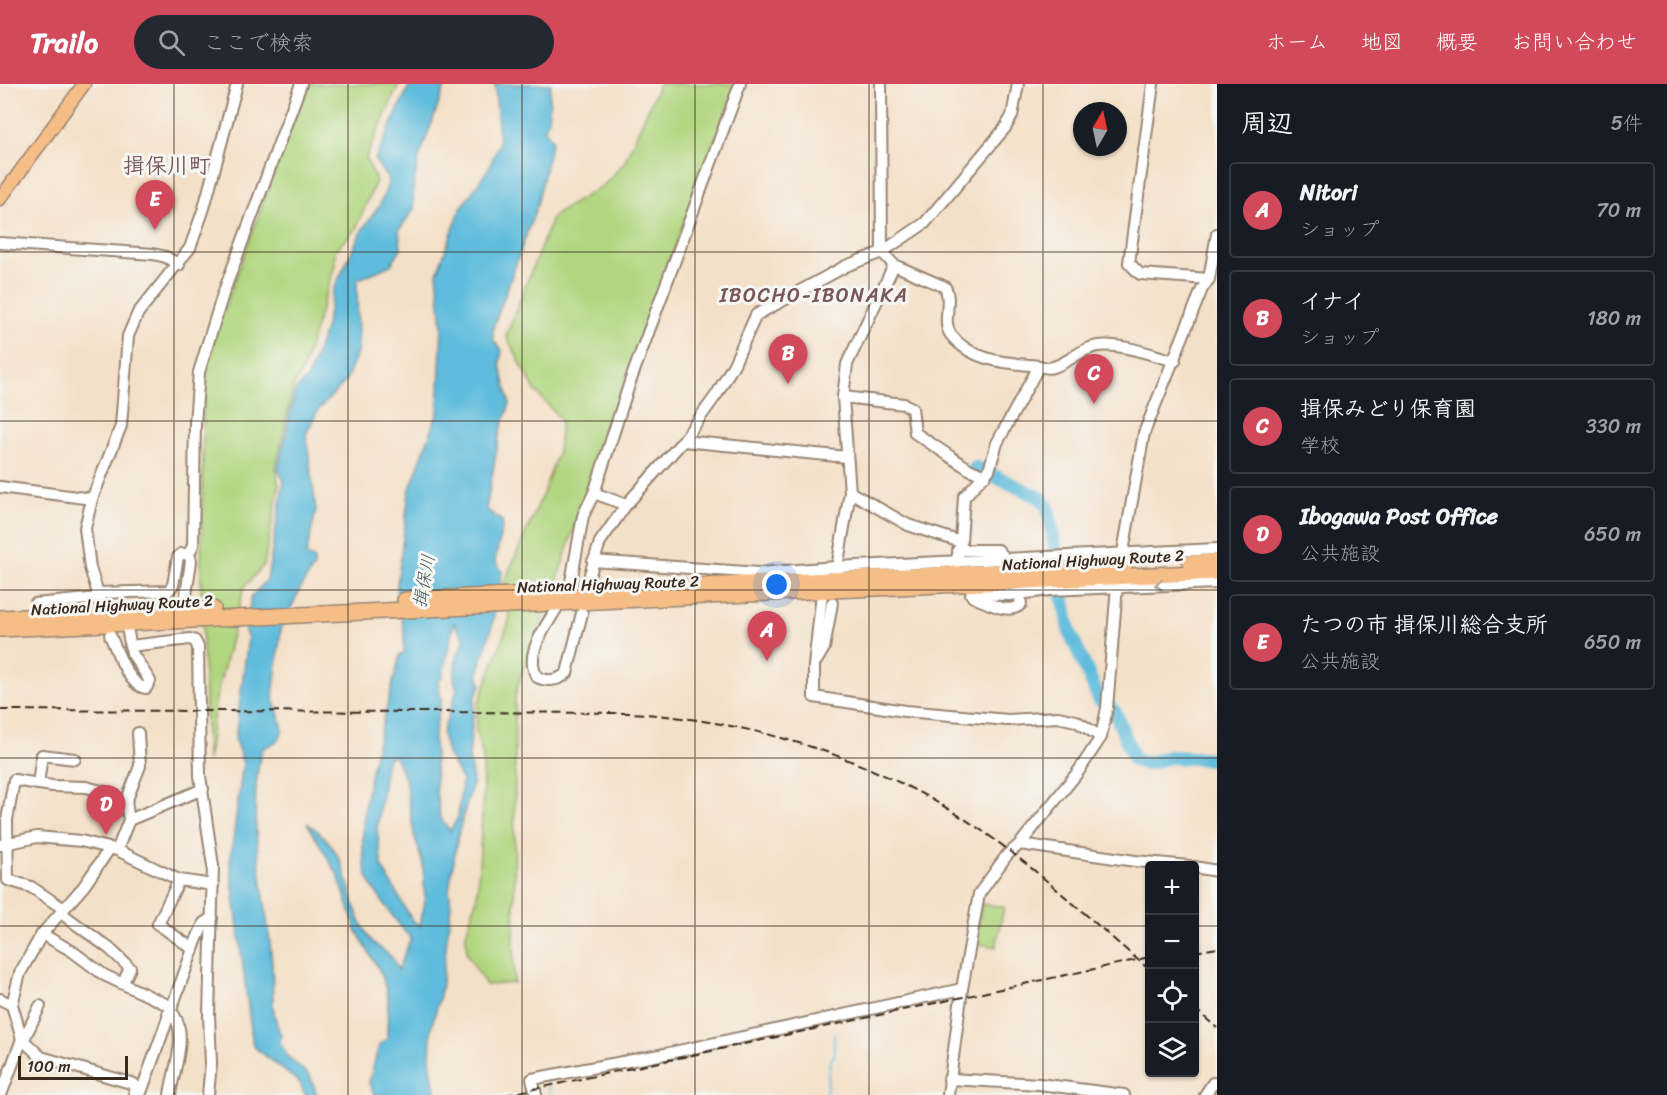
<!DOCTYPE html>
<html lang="ja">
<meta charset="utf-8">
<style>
:root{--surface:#171b24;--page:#242831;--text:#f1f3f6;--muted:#9ea1a6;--line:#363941;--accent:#d1495b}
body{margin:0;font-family:Sriracha,"Klee One",sans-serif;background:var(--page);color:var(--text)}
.controls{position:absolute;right:18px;bottom:18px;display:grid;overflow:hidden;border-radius:6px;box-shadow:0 2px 4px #0004}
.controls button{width:54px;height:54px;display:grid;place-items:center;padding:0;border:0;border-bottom:2px solid var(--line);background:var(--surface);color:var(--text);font:30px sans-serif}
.compass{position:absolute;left:1073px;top:18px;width:54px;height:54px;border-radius:50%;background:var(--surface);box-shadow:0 2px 4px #0004;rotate:9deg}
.scale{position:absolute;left:18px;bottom:15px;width:110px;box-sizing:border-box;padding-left:6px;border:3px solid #3b2a1e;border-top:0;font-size:16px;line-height:21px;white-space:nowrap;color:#3b2a1e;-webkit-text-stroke:4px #f6f6f2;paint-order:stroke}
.you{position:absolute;left:777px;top:501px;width:21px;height:21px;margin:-15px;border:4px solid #fff;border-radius:50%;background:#1a73e8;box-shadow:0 0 0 9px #1a73e833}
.badge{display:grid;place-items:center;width:39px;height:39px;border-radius:50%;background:var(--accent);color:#fff;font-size:20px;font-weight:700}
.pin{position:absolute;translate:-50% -50px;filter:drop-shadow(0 2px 3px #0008)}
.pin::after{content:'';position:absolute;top:32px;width:21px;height:18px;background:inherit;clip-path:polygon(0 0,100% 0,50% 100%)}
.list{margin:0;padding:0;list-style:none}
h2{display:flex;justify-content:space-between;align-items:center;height:78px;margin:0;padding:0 24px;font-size:26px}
h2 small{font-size:20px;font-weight:400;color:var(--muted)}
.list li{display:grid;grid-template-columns:39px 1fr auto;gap:18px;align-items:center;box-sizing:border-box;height:96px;margin:0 12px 12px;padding:0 12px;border:2px solid var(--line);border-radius:6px}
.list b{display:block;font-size:22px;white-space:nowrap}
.list p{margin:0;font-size:20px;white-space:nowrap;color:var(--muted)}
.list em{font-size:20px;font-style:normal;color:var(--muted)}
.icon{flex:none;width:33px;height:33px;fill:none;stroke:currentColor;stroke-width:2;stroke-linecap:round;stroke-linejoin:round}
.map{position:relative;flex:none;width:1217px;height:1011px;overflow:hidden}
header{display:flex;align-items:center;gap:36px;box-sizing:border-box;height:84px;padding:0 30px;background:var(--accent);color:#fff}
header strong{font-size:28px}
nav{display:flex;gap:33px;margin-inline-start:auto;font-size:21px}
.search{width:420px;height:54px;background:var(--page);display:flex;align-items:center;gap:15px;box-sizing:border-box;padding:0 21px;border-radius:33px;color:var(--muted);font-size:22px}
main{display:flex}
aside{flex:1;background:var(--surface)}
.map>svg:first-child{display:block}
.green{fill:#b1d67f;stroke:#76804e;stroke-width:1.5}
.water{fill:#5ebcdc;stroke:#4c737d;stroke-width:1.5;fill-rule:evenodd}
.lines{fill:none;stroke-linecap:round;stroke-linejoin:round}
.stream{stroke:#5ebcdc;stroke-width:2}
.river{stroke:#5ebcdc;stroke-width:14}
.minor-casing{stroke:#988573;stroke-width:14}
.major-casing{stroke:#988573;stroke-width:15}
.highway-casing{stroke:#988573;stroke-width:18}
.minor{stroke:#fff;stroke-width:10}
.major{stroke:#f6be87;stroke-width:12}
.highway{stroke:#f6be87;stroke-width:15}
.rail{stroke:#3b2a1e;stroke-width:2;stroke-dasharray:9 4.5;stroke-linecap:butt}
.oneway{stroke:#a79f9a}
.grid{fill:none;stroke:#3b2a1e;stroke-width:1.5;stroke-opacity:0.55}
.labels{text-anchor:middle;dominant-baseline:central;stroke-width:6;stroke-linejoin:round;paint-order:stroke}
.street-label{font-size:16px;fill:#3b2a1e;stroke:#f6f6f2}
.water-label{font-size:18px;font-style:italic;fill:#465657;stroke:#f6f6f2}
.quarter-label{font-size:20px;letter-spacing:1.5px;fill:#785756;stroke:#f6f6f2}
.district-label{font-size:22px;font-weight:bold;fill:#785756;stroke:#f6f6f2}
</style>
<header>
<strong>Trailo</strong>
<div class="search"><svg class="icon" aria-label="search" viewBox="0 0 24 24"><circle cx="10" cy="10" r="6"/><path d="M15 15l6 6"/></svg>ここで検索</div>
<nav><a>ホーム</a><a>地図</a><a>概要</a><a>お問い合わせ</a></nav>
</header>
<main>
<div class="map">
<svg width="1217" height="1011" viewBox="0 0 1217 1011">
<rect width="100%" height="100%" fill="#f6f6f2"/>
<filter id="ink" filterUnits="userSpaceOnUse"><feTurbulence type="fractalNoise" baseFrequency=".0167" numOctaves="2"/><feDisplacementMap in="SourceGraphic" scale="12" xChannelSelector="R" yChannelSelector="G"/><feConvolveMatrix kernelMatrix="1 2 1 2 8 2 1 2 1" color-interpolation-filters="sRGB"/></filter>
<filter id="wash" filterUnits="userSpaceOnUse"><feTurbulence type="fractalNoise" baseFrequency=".008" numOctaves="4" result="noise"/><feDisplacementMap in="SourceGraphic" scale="24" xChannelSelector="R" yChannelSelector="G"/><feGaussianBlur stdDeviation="1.35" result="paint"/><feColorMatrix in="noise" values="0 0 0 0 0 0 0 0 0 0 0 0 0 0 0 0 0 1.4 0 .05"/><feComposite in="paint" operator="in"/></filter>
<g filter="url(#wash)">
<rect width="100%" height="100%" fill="#f4e0c8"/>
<g class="green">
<polygon points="306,0 399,0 366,74 376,97 356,144 335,167 335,181 301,290 294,300 276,383 279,402 264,481 244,503 216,614 207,679 201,495 204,290 216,248"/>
<path d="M659,0H736C675,165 609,330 557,497C545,537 524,572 515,613L514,899L486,901L467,870L466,849L477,814L483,717V672L476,648L478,621L510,535L503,501L543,410L558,367L561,336L535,306L506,252L553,132L604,101L624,79Z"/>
<polygon points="982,820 1004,823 996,863 974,859"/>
</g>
<g class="water">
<path d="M410,0H448L445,2L419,74L413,103L414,125L399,146L401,164L391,181L357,196L358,266L346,297L318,326L306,350L316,426L306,472L314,475V483L302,501L281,545L273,613L283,645L279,656L262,665C244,736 267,809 272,880C274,905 269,929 282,952L280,958L287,972L310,992L317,1011H305L300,999L253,962L230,779L243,679L235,656L248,554L245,548L251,513L267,496L284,397L278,385L295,307L308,293L317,268L326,242L333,207L361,148L380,121L389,97L375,76Z"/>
<path d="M495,0H551C548,14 552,35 544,45L552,56L537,121L493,244V256L502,266L500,280L510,320L500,347L486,425L503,438L495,477L502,487L492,542L478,589L481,601L475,613L469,672L473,698L458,751L449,806L451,820L441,907L431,945L430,978L436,1011H375L369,999L379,961L387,955L388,913L382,891L356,846L338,791L307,739C357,772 341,814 371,856C376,863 387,867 392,874C395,877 396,883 398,886L411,854C402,846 370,802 367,791C350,731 387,632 400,570H404V545L396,509L409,408L438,328L442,241L437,189L461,124L489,84L499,59ZM454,539L465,556L456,573L454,595L457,606L442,650L447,669L462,697L458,733L450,747L440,733L436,707L434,651L441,617L438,597L442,593ZM395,672L405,695L414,750L423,781L425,817L420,842L412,836L382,783L377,745L386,679L389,673Z"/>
</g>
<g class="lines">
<g class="stream">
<polyline points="547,997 550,1011"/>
<polyline points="826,1011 830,977 834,972 834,950"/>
</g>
<polyline class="river" points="975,383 1041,414 1048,424 1069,546 1099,615 1115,628 1134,675 1145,680 1170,673 1217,675"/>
</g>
</g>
<g filter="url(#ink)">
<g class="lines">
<defs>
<g id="minor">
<path d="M881,0L882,168L894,181L945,203C953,217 941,238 951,251C972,278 1008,279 1040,282C1045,283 1048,285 1053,283C1069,279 1081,264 1098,262C1122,259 1152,271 1175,277"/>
<polyline points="1153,0 1129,179 1140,190 1209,195"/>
<polyline points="0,159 153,170 166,173 179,181"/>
<polyline points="843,313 904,320 912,324 915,349 969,385 985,392"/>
<polyline points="683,357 847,373"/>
<polyline points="0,403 92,415"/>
<polyline points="850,408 908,441 961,458"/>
<polyline points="594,409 626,421"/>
<polyline points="958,466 998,466 1004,473"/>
<polyline points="593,477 759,489 836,483 1217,465"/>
<polyline points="955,483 961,458 964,413 989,386 997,359 1039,282"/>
<polyline points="590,490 600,458 626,421 683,357 717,310 734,280 756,231 846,182 882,168 925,139 1005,44 1012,32 1018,0"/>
<polyline points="836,490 850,408 843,313 847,280 894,181"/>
<polyline points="97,509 168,507 173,501 178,473 181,470 189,470"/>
<polyline points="569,509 583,432 594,409 630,298 740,0"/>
<polyline points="822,509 814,582 814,613 905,627 1008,636 1058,633 1076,637 1101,653"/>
<polyline points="971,510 1010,511 1050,506 1217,499"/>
<path d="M973,513C987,518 1009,532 1021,520L1020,512"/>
<polyline points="35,520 99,514"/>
<path d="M559,520C547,542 523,569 537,593C547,598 558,597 567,589L582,529"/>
<polyline points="102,522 90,484 85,444 92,415 121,342 128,252 138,229 190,164 204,124 237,0"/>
<polyline points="184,525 191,477 189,470 193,461 195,339 199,288 223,210 301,0"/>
<path d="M110,551C116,565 129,603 146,604L150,597L132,569L126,539"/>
<polyline points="130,562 190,555 195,557 198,563 200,692 213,782 209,931 211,979 208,1011"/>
<polyline points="817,576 824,564 832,519"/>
<polyline points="38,700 42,671 75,675"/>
<polyline points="126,718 140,682 138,649"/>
<polyline points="1020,760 1135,777 1189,782"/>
<polyline points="0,761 37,753 81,757 117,766 179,796 213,801"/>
<polyline points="110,764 84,802 42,850 20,889 12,921 22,955 41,973 134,1000 135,1011"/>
<polyline points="117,766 129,736 203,705"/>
<polyline points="1194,783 1217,787"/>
<polyline points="179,796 158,840 193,865"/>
<polyline points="64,825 31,803 8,796 7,736 14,696 52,702 86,703 106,708 126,718 129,736"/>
<polyline points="61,829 110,865 130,884 123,899"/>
<polyline points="42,850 72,867 104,891 170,922"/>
<polyline points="0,915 12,921"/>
<path d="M168,930L174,931C188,953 173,987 170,1011"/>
<polyline points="23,957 40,922"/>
<polyline points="949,995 1039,1000 1124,1011"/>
<polyline points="1,1011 22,955"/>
<polyline points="140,1011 196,857 204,839 212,834"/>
<polyline points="536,1011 532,995 665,970 962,905"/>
<polyline points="948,1011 962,905 979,810 1007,771 1020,760 1078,688 1101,653 1107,624 1117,502 1144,349 1202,205 1209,195 1217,150"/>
<polyline points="1205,1011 1213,999 1217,1000"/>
</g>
<polyline id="major" points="0,115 84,0"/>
<g id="highway">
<polyline points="1190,479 1217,478"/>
<polyline points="405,516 1124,482"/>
<polyline points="0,534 213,525"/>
<polyline points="0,545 1217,488"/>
</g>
</defs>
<use href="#minor" class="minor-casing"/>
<use href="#major" class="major-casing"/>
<use href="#highway" class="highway-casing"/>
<use href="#minor" class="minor"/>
<use href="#major" class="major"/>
<use href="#highway" class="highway"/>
<g class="rail">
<path d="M0,626L632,629C769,638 902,683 1011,768C1059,805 1103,847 1150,886"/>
<polyline points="1194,868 1217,864"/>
<polyline points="1194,924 1217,944"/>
<polyline points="506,1011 1150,873"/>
</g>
</g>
<defs><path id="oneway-chevron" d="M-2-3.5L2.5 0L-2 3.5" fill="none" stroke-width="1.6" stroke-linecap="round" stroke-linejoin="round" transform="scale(1.5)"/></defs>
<use class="oneway" href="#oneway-chevron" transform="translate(1159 501) rotate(178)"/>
</g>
<path class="grid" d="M174,0V1011M348,0V1011M522,0V1011M695,0V1011M869,0V1011M1043,0V1011M0,168H1217M0,337H1217M0,506H1217M0,674H1217M0,842H1150M1194,842H1217"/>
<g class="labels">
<g class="street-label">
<text transform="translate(1093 476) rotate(-3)">National Highway Route 2</text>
<text transform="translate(608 500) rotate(-2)">National Highway Route 2</text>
<text transform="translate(122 521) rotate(-3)">National Highway Route 2</text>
</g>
<g class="water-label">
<text transform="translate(424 497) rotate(-80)">揖保川</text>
</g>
<g class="quarter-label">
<text x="814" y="211">IBOCHO-IBONAKA</text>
</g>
<g class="district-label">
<text x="167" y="81">揖保川町</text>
</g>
</g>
</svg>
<div class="controls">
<button>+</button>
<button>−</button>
<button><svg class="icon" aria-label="locate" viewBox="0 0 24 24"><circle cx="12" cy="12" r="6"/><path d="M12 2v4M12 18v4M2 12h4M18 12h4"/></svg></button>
<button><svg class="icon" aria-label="layers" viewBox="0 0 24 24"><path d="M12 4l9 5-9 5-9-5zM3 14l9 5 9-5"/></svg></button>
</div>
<svg class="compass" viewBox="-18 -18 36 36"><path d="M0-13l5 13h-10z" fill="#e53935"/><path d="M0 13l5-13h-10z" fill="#9ea1a6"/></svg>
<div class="scale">100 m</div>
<div class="you"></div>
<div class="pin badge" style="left:767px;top:577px">A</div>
<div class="pin badge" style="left:788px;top:300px">B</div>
<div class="pin badge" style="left:1094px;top:320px">C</div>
<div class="pin badge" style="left:106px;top:751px">D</div>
<div class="pin badge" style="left:155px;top:146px">E</div>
</div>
<aside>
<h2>周辺<small>5件</small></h2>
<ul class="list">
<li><span class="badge">A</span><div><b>Nitori</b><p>ショップ</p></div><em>70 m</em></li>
<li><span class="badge">B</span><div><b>イナイ</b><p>ショップ</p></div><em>180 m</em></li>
<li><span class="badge">C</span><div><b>揖保みどり保育園</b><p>学校</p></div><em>330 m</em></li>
<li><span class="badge">D</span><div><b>Ibogawa Post Office</b><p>公共施設</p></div><em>650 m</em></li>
<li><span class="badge">E</span><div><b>たつの市 揖保川総合支所</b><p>公共施設</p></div><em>650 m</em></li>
</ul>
</aside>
</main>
